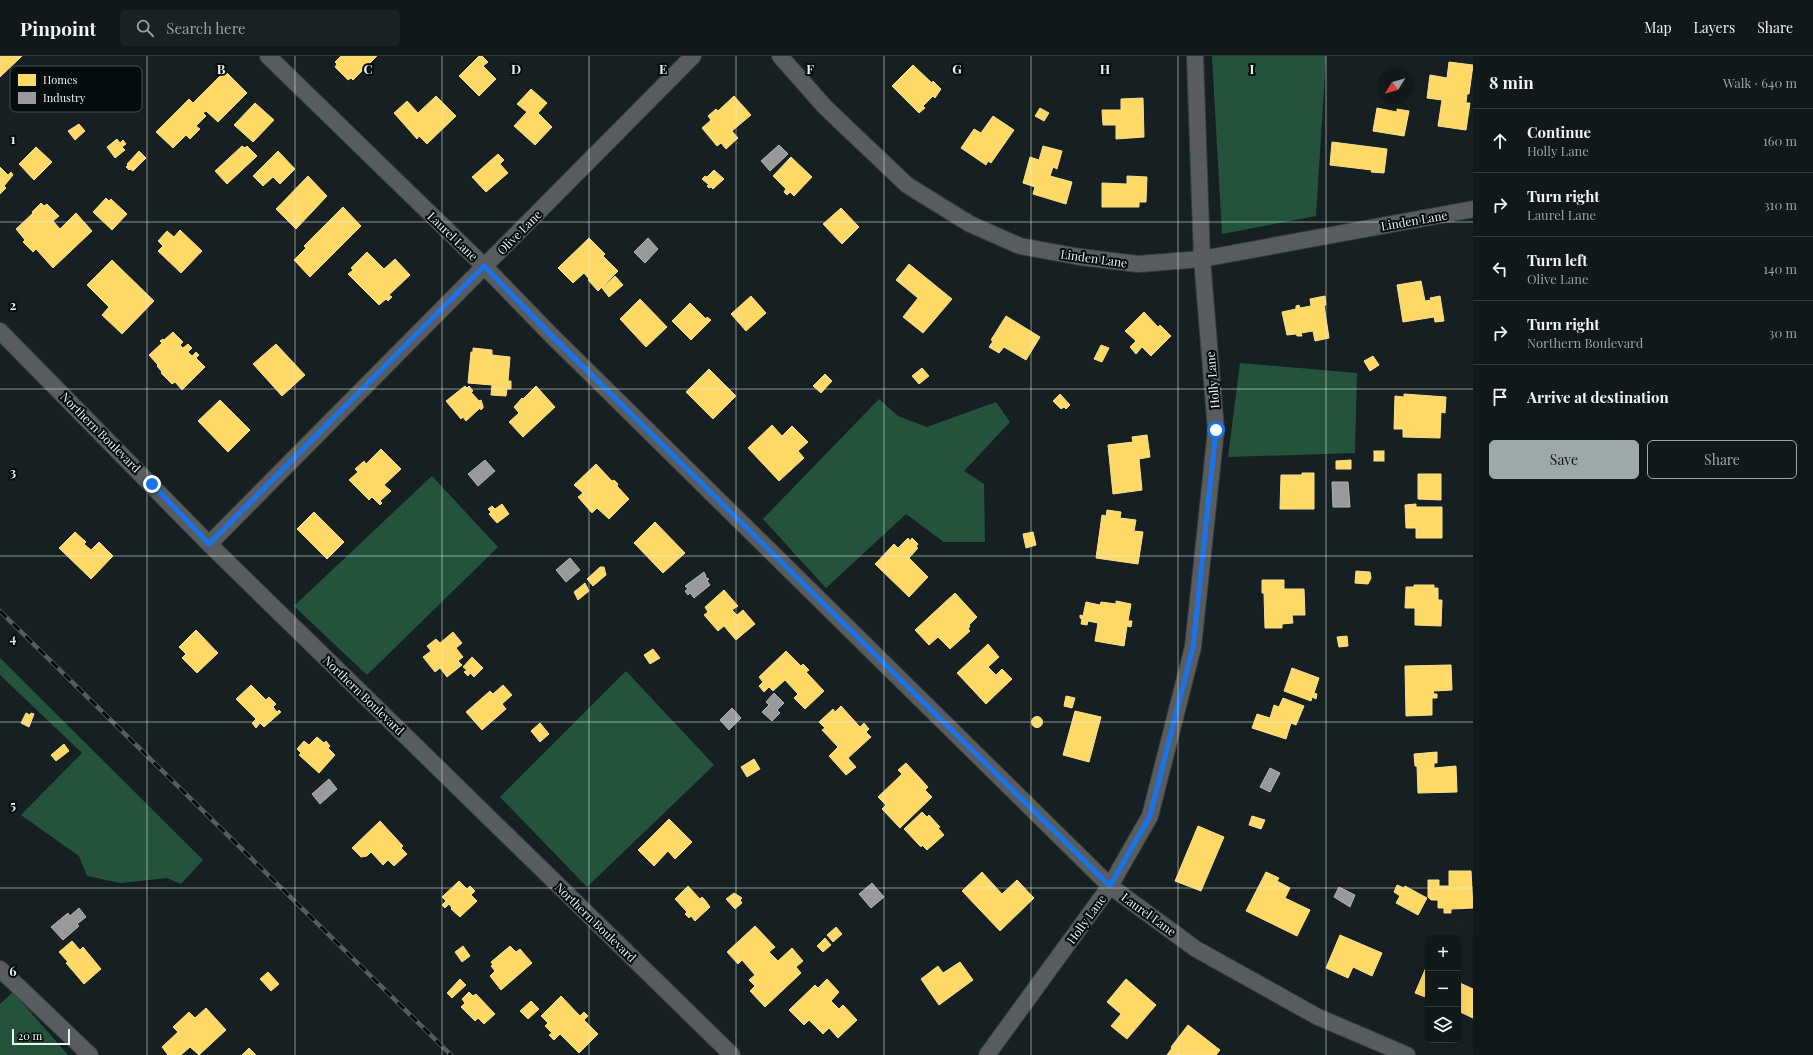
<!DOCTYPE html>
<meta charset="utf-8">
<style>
:root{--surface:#10181a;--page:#192123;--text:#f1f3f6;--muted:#9ca0a2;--line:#303739;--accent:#9da8ab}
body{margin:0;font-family:"Playfair Display",serif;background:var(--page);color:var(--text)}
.controls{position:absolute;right:12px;bottom:12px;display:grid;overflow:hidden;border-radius:6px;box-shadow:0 4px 16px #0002}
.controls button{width:36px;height:36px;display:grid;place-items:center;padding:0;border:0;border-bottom:1px solid var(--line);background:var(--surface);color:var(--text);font:20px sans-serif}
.compass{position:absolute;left:1377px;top:12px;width:36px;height:36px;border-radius:50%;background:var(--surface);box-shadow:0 4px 16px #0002;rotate:233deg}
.scale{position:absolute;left:12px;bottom:10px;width:58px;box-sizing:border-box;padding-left:4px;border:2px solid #e6f2f4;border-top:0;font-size:11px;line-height:14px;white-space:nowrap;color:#e6f2f4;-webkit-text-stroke:3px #050c0e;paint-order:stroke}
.stop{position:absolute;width:12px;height:12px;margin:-9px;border:3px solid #1a73e8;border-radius:50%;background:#fff}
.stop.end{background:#1a73e8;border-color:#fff;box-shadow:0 1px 4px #0008}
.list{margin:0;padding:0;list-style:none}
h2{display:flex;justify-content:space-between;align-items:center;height:52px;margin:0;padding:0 16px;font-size:17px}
h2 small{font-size:13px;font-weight:400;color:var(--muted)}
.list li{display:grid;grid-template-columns:26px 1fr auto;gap:12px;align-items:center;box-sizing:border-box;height:64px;padding:0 16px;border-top:1px solid var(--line)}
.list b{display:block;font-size:15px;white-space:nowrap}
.list p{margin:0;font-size:13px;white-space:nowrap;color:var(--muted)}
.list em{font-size:13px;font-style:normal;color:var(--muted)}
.actions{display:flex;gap:8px;padding:12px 16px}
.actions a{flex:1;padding:9px 0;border:1px solid var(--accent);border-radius:6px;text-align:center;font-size:14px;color:var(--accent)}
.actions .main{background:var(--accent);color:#111}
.icon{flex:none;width:22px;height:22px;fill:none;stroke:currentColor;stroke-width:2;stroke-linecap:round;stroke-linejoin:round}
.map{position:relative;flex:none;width:1473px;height:999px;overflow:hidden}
header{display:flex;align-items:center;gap:24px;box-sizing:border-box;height:56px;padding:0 20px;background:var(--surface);border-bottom:1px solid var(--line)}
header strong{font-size:19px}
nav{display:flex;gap:22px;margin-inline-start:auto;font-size:14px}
.search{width:280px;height:36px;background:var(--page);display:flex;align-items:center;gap:10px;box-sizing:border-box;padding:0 14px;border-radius:6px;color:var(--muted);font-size:15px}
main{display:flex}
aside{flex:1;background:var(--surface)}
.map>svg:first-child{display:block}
.forest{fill:#23543b}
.homes{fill:#ffd966;stroke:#f8e091}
.industry{fill:#999;stroke:#b0b4b4}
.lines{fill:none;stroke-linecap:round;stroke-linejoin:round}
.minor-casing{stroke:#343d3f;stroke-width:18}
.minor{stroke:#595c5e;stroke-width:16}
.rail-casing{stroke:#575c5f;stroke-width:4.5}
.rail{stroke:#050c0e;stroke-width:3;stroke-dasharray:9;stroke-linecap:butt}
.route{stroke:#1a73e8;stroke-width:5}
.grid{fill:none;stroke:#e6f2f4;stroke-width:1;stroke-opacity:0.55}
.labels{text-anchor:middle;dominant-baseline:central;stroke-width:4;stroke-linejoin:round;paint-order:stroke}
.street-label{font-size:12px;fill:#e6f2f4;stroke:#050c0e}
.key{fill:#050c0e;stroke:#485153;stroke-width:1}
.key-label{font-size:11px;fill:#e6f2f4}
.grid-label{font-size:13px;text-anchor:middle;font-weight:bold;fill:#e6f2f4;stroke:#050c0e;stroke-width:4;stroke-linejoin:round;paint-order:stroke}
</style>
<header>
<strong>Pinpoint</strong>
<div class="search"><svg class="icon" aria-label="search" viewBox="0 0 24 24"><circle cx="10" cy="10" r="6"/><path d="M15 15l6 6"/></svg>Search here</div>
<nav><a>Map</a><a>Layers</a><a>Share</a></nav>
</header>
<main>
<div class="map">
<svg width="1473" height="999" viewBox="0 0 1473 999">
<rect width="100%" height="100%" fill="#162023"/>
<g class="forest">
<polygon points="1212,0 1326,0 1316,160 1222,178"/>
<polygon points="1240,307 1357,317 1355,397 1228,401"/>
<polygon points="879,343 898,360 927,371 996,346 1010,366 964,415 984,428 985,486 944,486 906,458 826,532 763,463"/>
<polygon points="432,420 498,491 367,619 294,550"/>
<polygon points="0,602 203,804 181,828 167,822 121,827 87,820 79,800 21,759 82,697 0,619"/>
<polygon points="626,615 714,709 587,831 500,741"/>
<polygon points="13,936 68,999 0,999 0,948"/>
</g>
<g class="homes">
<polygon points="0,0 22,0 0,21"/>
<polygon points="341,0 377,0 353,24 351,22 348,24 335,11 337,8 335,6"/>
<polygon points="479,0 482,0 488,6 483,10 496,23 479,40 459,20"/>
<polygon points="1449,6 1473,9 1469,38 1467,38 1466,47 1470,47 1466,74 1438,70 1442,44 1427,42 1430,19 1447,22"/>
<polygon points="913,9 932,27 933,25 941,33 935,42 933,40 923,50 925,52 919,57 892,30"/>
<polygon points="225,15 247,37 218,66 206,55 203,57 206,60 196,70 200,73 190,83 186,79 173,92 156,76 189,43 193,47"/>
<polygon points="531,33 547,47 538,57 552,71 535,89 514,70 527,56 517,48"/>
<polygon points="436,40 456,60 427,88 419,80 417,83 394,57 407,45 418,57"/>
<polygon points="734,40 751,59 732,75 738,82 726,93 721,87 717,90 702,72 711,64 708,60 716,53 718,55"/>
<polygon points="1143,42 1144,81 1116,83 1116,69 1103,69 1102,54 1121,54 1121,43"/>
<polygon points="255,47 274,64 253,86 234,69"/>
<polygon points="1040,52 1049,57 1044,65 1035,60"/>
<polygon points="1377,52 1397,56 1397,53 1409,55 1404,80 1373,75"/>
<polygon points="993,60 1014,74 991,107 988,105 986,109 961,92 974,73 981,77"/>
<polygon points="79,68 85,75 75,84 68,75"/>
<polygon points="117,83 120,87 123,84 126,88 122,91 125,94 115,102 107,91"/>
<polygon points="1332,86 1387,93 1384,117 1371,116 1372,114 1330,109"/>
<polygon points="242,90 245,92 247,90 257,100 227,128 215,115"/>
<polygon points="1043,90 1062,95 1057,113 1053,111 1050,120 1072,126 1066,148 1033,138 1035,131 1023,127 1030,101 1039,104"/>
<polygon points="36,91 52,106 34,124 19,108"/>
<polygon points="139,95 146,102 133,115 130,113 129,114 126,111 128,109 127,108"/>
<polygon points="278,95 295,113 280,128 273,121 263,130 253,120"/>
<polygon points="498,98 504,104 500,108 508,117 486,136 472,121"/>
<polygon points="791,101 812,121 794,140 790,136 787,139 784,136 786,133 773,120"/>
<polygon points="0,111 8,119 11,116 13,119 4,130 6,132 0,138"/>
<polygon points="714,114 724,123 713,133 711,131 709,132 707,130 709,129 702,123 705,120 707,121"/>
<polygon points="308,120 327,140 296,173 276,153"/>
<polygon points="1127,120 1147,121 1146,146 1139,146 1139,151 1102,151 1102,127 1127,128"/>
<polygon points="106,142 109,145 111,143 127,158 112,174 93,156"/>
<polygon points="41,147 44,150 47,148 59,160 53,165 60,173 76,157 92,175 53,212 36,193 33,196 23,186 25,184 16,173 33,157 32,156"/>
<polygon points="343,151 361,170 310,221 294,204 306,192 304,190"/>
<polygon points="841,152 859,171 842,188 823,168"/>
<polygon points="180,174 202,195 181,217 158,195 163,190 158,185 167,175 174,181"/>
<polygon points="589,182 605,198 603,200 618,215 598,235 588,224 589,223 584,217 573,227 558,212"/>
<polygon points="367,196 384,213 395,203 410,219 389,239 392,241 388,245 386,243 379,249 348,218 353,214 351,212"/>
<polygon points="112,204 154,245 122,278 102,259 109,251 87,229"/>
<polygon points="909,208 952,243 923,277 903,261 918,242 896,224"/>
<polygon points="615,220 623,229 609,241 602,232"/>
<polygon points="1421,225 1425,245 1431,244 1430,242 1440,240 1444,265 1435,266 1434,261 1403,266 1397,229"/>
<polygon points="751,240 766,257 746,275 731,258"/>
<polygon points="1325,240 1326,249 1324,249 1329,282 1315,285 1313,275 1301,277 1302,280 1297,280 1296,278 1287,279 1282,256 1296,253 1296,250 1299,249 1300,252 1311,250 1310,243"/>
<polygon points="640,243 667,271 646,291 620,263"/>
<polygon points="690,247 706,263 707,261 711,264 691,284 672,265"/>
<polygon points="1144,256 1158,271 1160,269 1171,280 1151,300 1142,291 1136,298 1130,291 1136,285 1125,275"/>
<polygon points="1006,260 1040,281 1026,304 1004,291 999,297 989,291 993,285 991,284"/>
<polygon points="173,276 183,286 180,289 183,292 188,288 192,292 188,296 192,300 196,296 199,299 196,302 205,311 182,334 175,326 172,328 161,317 162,316 157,310 158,309 149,299 162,287 160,285 163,283 164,284"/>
<polygon points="276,288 305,319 282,340 253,308"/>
<polygon points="1101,289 1109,292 1102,306 1094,303"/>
<polygon points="473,292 492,294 492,299 510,301 508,325 511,325 511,333 507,333 506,340 491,339 492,329 468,327 471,296 473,296"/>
<polygon points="1373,300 1379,309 1370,315 1364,305"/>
<polygon points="922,312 929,320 919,328 912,320"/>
<polygon points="709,313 736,340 713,363 686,336"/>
<polygon points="825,318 832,325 821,337 813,330"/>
<polygon points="465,330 467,332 469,330 473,335 471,336 479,345 481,344 483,350 483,352 481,354 480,352 466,365 463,361 461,363 446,345"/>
<polygon points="536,330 555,351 523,381 509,366 519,357 514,351 522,342 523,343"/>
<polygon points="1060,338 1070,349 1066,353 1064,351 1061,353 1053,345"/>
<polygon points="1404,338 1446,341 1445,357 1441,356 1440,382 1403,381 1403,373 1394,373 1395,340 1404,341"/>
<polygon points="220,344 250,374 228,396 198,365"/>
<polygon points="772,369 782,380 792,370 808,386 798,395 804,402 779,425 748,392"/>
<polygon points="1147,379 1150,401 1139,403 1142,434 1113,438 1108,389 1133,386 1132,381"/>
<polygon points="381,393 401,413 384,429 391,435 380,445 382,447 380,449 372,441 369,444 349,424 358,416 355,413 364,405 366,408"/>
<rect x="1374" y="395" width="10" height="10"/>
<polygon points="1351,404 1351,413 1336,413 1336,405"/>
<polygon points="596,408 612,425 614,424 618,428 617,430 629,443 609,463 597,452 592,457 578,441 583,437 574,429"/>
<polygon points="1302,417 1314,417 1314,453 1280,453 1281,419 1302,419"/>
<polygon points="1418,418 1441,418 1441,444 1418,443"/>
<polygon points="502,448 509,458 497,467 489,458 491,456 488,453 492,450 495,453"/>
<polygon points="1416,448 1416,451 1442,451 1442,482 1416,482 1416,472 1406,472 1405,449"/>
<polygon points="1107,454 1121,456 1120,462 1136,464 1134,475 1143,476 1138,508 1096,502 1102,459 1106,460"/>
<polygon points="314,456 344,486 327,503 297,473"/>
<polygon points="655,466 685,497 663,517 634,487"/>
<polygon points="75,476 86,486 84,488 91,494 99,486 113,500 91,523 59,492"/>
<polygon points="1033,476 1036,489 1026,492 1023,478"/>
<polygon points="908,482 910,485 912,482 918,488 916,491 918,492 909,502 928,521 909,541 875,508 894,488 898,492"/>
<polygon points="600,511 604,511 606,519 593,530 587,523"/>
<polygon points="1356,515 1370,516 1371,522 1368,528 1355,527"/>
<polygon points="1262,524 1284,524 1284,533 1304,533 1305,559 1292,559 1293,567 1282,568 1282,572 1265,572 1264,537 1262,537"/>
<polygon points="585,527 589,535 578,544 574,536"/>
<polygon points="1414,529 1434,529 1434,532 1438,532 1438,544 1442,544 1441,570 1415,569 1415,552 1405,552 1406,531 1414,531"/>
<polygon points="724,534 738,550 732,554 737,559 743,554 755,568 736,584 724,570 718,575 704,559 708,556 705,551"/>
<polygon points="955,537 977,561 969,569 970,570 968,573 970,575 950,593 938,581 929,589 915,574"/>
<polygon points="1116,545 1131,548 1128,565 1132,565 1131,571 1127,570 1124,590 1095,585 1098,567 1088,565 1087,569 1081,568 1082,563 1080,562 1080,559 1083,560 1086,546 1100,549 1101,546 1116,548"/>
<polygon points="196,574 218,597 197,617 182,602 186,598 179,591"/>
<polygon points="453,576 462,587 456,592 463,601 458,605 462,609 447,621 440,612 435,616 423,601 431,595 427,590 436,583 440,587"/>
<polygon points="1347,580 1348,590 1339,591 1337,581"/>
<polygon points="988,588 999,601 988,611 996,619 1002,613 1012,623 986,648 957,617"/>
<polygon points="653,593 660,602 650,608 644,599"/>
<polygon points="786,595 801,610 803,608 809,614 806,616 824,635 805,653 794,642 798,638 785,624 773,635 769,631 764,636 759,630 763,626 759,621"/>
<polygon points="472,601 483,612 474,621 470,617 468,620 464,616 467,614 463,611"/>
<polygon points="1451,609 1452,634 1433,635 1434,638 1437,638 1437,642 1432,642 1432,659 1406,660 1405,610"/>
<polygon points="1292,612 1319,622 1314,637 1317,638 1316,643 1312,641 1311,645 1284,635"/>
<polygon points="251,629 266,644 269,641 276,648 273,651 277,656 279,654 281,656 264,671 260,667 256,672 252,667 256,663 236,643"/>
<polygon points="503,629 512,639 502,648 506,653 482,674 466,656 490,635 493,638"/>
<polygon points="1066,640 1075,642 1072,652 1064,650"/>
<polygon points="1283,642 1304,650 1296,669 1291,667 1286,683 1252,672 1257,658 1270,662 1274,649 1279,651"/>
<polygon points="841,650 860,671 864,667 869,673 866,676 871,681 848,702 856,711 846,719 829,700 838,691 822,674 825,672 819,666 833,653 835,656"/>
<polygon points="1075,655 1101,661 1089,706 1063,699"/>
<polygon points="26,657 30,659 31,657 34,658 29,671 21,667"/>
<circle cx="1037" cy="666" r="5.5"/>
<polygon points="540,667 549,678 540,686 531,675"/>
<polygon points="317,681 324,687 326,685 330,690 328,692 335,699 319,717 299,699 301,697 297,693 304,685 309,689"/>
<polygon points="64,688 69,695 56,705 51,699"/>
<polygon points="1437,696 1437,707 1434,707 1434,712 1456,710 1457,736 1418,737 1417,710 1415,710 1414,698"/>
<polygon points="754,703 760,713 747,721 741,711"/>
<polygon points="906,707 928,731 925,734 932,741 900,772 882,753 886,749 878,741 902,718 898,714"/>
<polygon points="922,756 927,761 929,759 940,771 938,772 944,779 927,794 922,789 921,791 904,773"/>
<polygon points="1252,760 1265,764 1261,773 1249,769"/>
<polygon points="669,763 692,786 675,803 668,795 654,810 638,794"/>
<polygon points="380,765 403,790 401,792 407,798 394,810 388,804 383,809 371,796 367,800 361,801 352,792"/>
<polygon points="1198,770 1224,781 1201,835 1175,825"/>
<polygon points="1449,815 1471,815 1473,852 1451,853 1451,857 1444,857 1444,852 1438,852 1438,844 1431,844 1428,841 1428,824 1439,824 1439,830 1449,830"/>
<polygon points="982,816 1002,838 1017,824 1034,842 1000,875 962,835"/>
<polygon points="1266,816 1279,822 1277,825 1290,832 1285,842 1310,854 1297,880 1246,855"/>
<polygon points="459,825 467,833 470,830 475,835 471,839 477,845 460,861 451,853 452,852 449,848 445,852 442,849 446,845 442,841"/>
<polygon points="1397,829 1404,832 1405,830 1427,842 1418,859 1396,847 1400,840 1394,836"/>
<polygon points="688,830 700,843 702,841 705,844 710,851 695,865 691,860 689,862 685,858 687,856 675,843"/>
<polygon points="734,837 742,842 740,844 742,847 735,853 726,843"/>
<polygon points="755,870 775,891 769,896 778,905 792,892 803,905 796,911 801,917 765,951 750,935 755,930 749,924 755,919 742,904 738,908 727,896"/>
<polygon points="836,871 842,878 833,886 827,879"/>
<polygon points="1340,879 1382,897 1372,920 1353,911 1348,922 1326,912"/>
<polygon points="825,882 831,889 823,896 817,890"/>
<polygon points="72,885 80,894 83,891 101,913 84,928 66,907 68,906 59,896"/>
<polygon points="463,890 470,900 462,906 455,896"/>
<polygon points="510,890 516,896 520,893 532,907 501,934 490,920 495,915 491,910 493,909 491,906"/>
<polygon points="960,906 973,924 939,949 921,923 938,910 943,917"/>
<polygon points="1428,907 1428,942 1415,937"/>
<polygon points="268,916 279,928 271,935 260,923"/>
<polygon points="460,923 466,929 452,942 447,937"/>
<polygon points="827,923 839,936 831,945 839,953 843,949 857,964 838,982 829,972 823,978 809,964 804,969 789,954 815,929 818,932"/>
<polygon points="1126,923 1156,949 1127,983 1111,970 1121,958 1107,946"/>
<polygon points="1458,923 1461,925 1460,927 1473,933 1473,962 1458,955"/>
<polygon points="469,936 473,940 476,938 495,958 484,968 478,962 475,965 461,951 465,947 462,943"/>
<polygon points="561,940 580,960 584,956 588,960 584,964 598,978 579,997 560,978 554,984 549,979 552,977 545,970 548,967 541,960"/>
<polygon points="531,945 539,953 528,963 520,955"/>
<polygon points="206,952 226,974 199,999 190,991 181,999 168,999 162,991 178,976 173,971 189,956 195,962"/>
<polygon points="1188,969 1220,994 1216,999 1167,999 1172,992 1171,991"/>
<polygon points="249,992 256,999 242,999"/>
</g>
<g class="industry">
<polygon points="779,89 788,98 770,115 761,105"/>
<polygon points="648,182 658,193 645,207 634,196"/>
<polygon points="485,404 495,415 478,430 468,418"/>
<polygon points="1332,426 1348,426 1350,451 1333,451"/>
<polygon points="570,502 580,514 566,526 556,514"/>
<polygon points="704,516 706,520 705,521 709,523 707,525 710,529 694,542 690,537 688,539 685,535 688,533 685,530"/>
<polygon points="774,637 784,647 777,654 780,657 772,665 762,656 769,649 766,646"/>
<polygon points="732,652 741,662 729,674 720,664"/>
<polygon points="1270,712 1280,717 1270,736 1260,731"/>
<polygon points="329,723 337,733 320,748 312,738"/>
<polygon points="872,827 884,841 871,852 859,838"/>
<polygon points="1339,831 1355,839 1350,851 1334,841"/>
<polygon points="79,852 86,861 77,868 79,870 63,884 51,871 68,857 70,860"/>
</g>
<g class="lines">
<defs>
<g id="minor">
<polyline points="268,0 484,210 551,279 1110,830 1196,893 1318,961 1407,999"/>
<polyline points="780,0 825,51 907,129 970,168 1020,190 1080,201 1138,208 1202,203 1473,153"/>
<polyline points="0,275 209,488 732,999"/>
<polyline points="209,488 693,0"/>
<polyline points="0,913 90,999"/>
<polyline points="987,999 1110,830 1150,760 1193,591 1216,374 1202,203 1195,0"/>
</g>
</defs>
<use href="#minor" class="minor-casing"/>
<use href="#minor" class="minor"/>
<defs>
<polyline id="rail" points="0,555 451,999"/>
</defs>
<use href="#rail" class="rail-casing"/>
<use href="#rail" class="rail"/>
</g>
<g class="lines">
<polyline class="route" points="152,428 209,488 484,210 551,279 1110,830 1150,760 1193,591 1216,374"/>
</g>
<path class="grid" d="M147,0V999M295,0V999M442,0V999M589,0V999M736,0V999M884,0V999M1031,0V999M1178,0V999M1326,0V999M0,166H1473M0,333H1473M0,500H1473M0,666H1473M0,832H1473"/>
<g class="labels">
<g class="street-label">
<text transform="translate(1414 164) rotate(-10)">Linden Lane</text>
<text transform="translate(519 176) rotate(-45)">Olive Lane</text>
<text transform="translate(453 180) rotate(44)">Laurel Lane</text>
<text transform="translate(1094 202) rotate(8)">Linden Lane</text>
<text transform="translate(1212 324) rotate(-95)">Holly Lane</text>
<text transform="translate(101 376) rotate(45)">Northern Boulevard</text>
<text transform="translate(364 639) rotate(44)">Northern Boulevard</text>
<text transform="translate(1149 858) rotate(36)">Laurel Lane</text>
<text transform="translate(1086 863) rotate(-54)">Holly Lane</text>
<text transform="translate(596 866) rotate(44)">Northern Boulevard</text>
</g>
</g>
<rect x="10" y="10" width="132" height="46" rx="6" class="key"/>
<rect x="18" y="18" width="18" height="12" fill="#ffd966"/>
<rect x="18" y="36" width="18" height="12" fill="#999"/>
<g class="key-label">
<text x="43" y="28">Homes</text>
<text x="43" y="46">Industry</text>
</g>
<g class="grid-label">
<text x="221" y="18">B</text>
<text x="368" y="18">C</text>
<text x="516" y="18">D</text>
<text x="663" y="18">E</text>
<text x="810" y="18">F</text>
<text x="957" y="18">G</text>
<text x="1105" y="18">H</text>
<text x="1252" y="18">I</text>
<text x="13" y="88">1</text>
<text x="13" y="254">2</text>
<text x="13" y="421">3</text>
<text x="13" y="587">4</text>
<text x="13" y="754">5</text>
<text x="13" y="920">6</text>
</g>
</svg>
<div class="controls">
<button>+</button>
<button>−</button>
<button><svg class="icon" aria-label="layers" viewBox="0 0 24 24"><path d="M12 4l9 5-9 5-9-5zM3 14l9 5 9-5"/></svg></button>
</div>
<svg class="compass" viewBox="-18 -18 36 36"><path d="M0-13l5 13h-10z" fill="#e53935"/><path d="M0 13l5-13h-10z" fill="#9ca0a2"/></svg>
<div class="scale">20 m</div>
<div class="stop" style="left:1216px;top:374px"></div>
<div class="stop end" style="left:152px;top:428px"></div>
</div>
<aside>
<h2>8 min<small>Walk · 640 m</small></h2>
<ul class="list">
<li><svg class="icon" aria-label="ahead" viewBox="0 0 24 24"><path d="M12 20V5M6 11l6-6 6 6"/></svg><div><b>Continue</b><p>Holly Lane</p></div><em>160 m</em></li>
<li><svg class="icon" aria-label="right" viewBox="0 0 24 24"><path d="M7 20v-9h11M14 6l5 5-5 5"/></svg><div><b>Turn right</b><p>Laurel Lane</p></div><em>310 m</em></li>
<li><svg class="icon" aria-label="left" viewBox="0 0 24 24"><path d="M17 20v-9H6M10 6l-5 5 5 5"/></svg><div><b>Turn left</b><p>Olive Lane</p></div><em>140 m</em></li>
<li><svg class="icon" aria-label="right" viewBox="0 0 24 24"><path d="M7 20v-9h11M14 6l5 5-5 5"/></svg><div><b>Turn right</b><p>Northern Boulevard</p></div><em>30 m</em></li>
<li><svg class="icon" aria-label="arrive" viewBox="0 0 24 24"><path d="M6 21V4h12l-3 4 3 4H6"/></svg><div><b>Arrive at destination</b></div></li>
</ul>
<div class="actions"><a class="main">Save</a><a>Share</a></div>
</aside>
</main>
